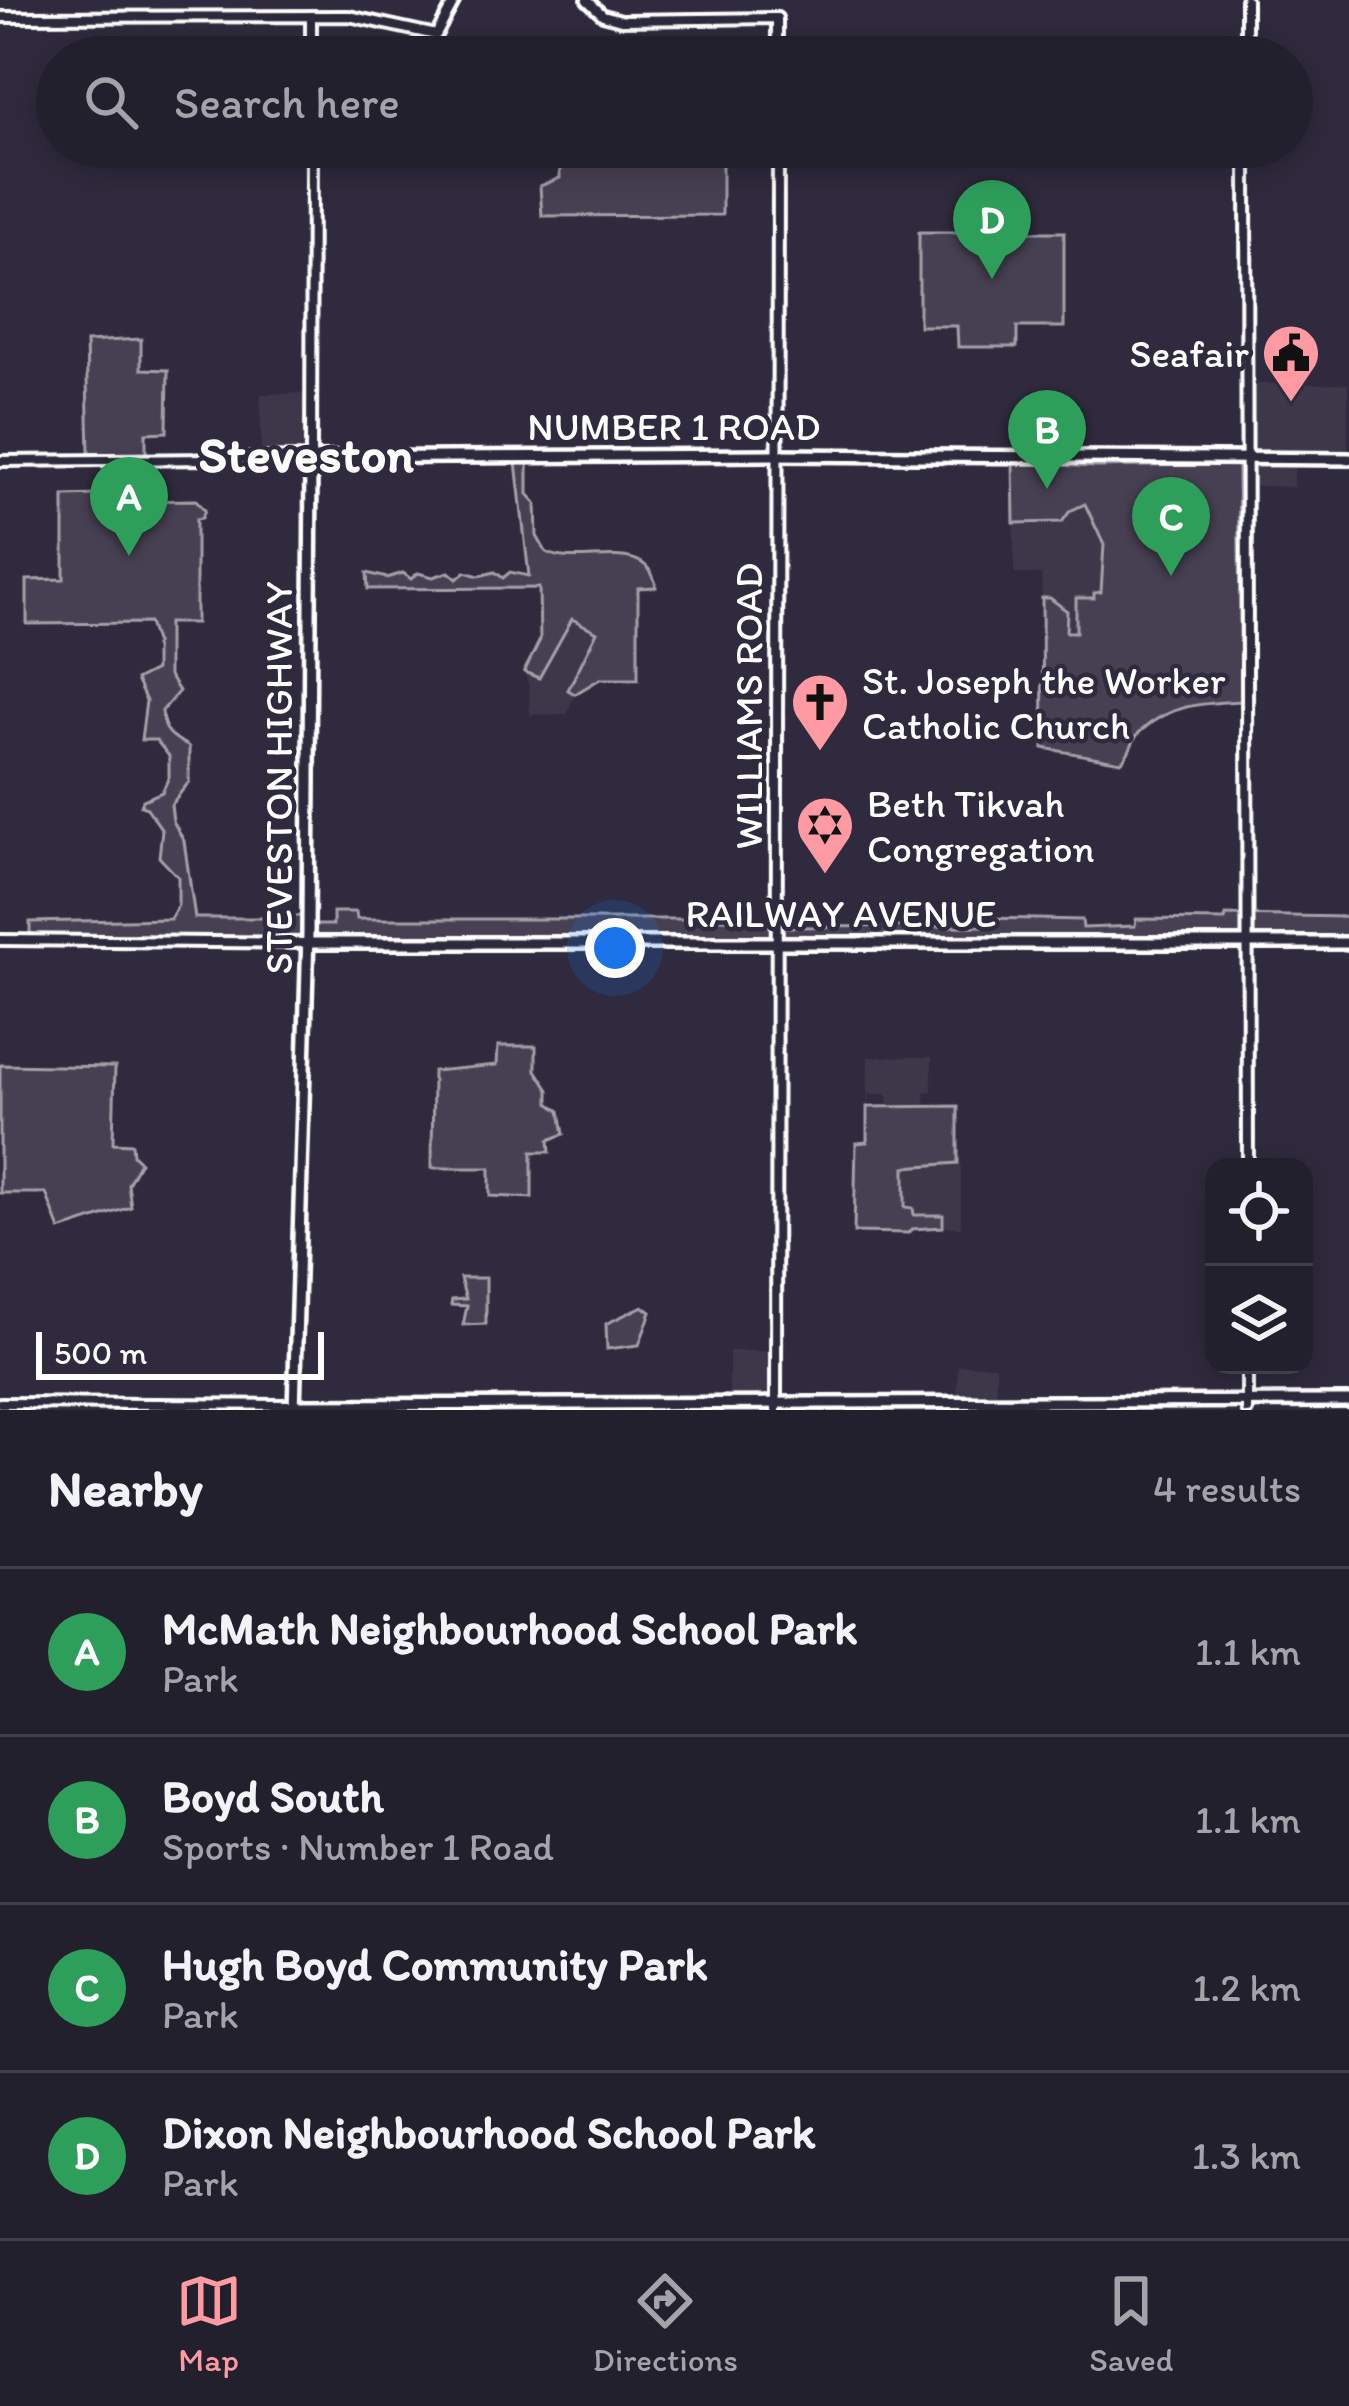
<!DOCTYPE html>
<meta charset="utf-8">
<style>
:root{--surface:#23202e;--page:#2f2d3a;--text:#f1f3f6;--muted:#a3a3aa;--line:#403e4a;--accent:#ff9aa2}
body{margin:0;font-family:Itim,sans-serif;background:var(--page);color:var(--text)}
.controls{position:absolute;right:36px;bottom:36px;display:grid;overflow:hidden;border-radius:24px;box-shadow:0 6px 30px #0003}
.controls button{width:108px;height:108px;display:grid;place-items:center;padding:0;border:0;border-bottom:3px solid var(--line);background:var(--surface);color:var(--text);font:60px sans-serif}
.scale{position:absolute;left:36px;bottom:30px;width:288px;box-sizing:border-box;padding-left:12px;border:6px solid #fff;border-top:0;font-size:33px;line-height:42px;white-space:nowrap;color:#fff;-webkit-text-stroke:9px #2f2a3d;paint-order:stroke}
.you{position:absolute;left:615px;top:948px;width:42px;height:42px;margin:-30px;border:9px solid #fff;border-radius:50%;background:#1a73e8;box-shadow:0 0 0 18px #1a73e833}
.badge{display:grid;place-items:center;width:78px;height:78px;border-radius:50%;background:var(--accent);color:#fff;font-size:39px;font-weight:700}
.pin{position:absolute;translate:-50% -99px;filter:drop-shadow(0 3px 6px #0008)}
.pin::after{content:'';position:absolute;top:63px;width:42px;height:36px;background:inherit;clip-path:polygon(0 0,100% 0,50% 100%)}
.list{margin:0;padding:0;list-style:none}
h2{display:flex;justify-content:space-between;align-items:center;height:156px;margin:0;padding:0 48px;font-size:51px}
h2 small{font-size:39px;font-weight:400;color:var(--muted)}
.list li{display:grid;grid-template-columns:78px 1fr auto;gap:36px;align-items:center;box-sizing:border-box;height:168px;padding:0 48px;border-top:3px solid var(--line)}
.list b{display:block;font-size:45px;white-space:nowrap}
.list p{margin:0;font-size:39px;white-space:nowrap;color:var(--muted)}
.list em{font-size:39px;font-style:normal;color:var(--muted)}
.icon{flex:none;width:66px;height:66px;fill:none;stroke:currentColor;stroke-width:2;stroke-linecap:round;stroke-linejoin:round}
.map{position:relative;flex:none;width:1349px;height:1410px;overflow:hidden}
.search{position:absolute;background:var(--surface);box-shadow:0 6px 30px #0003;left:36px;right:36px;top:36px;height:132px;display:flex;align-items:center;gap:30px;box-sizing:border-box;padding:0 42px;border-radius:66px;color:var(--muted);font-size:45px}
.sheet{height:828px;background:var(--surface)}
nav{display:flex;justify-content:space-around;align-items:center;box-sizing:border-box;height:168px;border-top:3px solid var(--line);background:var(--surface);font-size:33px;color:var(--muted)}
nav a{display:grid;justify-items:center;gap:6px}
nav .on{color:var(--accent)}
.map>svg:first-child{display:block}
.built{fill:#3c3749}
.green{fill:#464152;stroke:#a2a0a8;stroke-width:3}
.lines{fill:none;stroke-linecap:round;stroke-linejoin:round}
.stream{stroke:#a7a6ad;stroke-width:3}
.tertiary-casing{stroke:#fff;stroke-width:16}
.secondary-casing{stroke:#fff;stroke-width:18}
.tertiary{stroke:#2f2a3d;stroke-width:8}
.secondary{stroke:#2f2a3d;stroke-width:9}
.labels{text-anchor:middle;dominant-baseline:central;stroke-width:9;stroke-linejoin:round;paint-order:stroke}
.poi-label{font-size:39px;fill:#fff;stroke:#2f2a3d;text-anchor:start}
.street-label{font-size:39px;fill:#fff;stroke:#2f2a3d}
.district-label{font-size:51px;font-weight:bold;fill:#fff;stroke:#2f2a3d}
</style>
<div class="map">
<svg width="1349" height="1410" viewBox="0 0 1349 1410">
<rect width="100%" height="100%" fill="#2f2a3d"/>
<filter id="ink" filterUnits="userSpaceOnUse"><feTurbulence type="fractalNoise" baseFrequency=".00833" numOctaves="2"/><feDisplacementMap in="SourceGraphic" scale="24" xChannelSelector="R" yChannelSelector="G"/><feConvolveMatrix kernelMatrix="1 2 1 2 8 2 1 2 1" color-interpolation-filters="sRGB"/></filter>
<g filter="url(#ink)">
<g class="built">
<polygon points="1251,384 1348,384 1348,454 1253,452"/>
<polygon points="305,393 303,449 261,452 261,394"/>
<polygon points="1253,463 1294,464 1294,487 1251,486"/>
<polygon points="1085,504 1104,545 1105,573 1101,593 1076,632 1066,632 1051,598 1042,598 1041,574 1014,574 1014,523 1062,522 1070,511"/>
<polygon points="572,618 597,632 569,689 575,694 567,714 530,715 529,686 524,672 539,677"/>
<polygon points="868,1057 932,1057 932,1091 925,1092 925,1106 890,1106 886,1094 870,1094 867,1107"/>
<polygon points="961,1163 961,1227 943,1227 942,1215 913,1215 905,1208 905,1166"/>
<polygon points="729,1351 772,1351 770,1396 729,1397"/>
<polygon points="958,1365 996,1365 996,1395 957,1395"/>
</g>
<g class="green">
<polygon points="722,48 722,57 560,57 560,49"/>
<polygon points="560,147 722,147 722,215 542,216 540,186 560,178"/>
<polygon points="919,232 1064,232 1064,327 1017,327 1017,347 958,347 957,326 919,326"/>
<polygon points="141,339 141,369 168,370 167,432 146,433 146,454 89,454 86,342"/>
<path d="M516,462H528V494L536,503L537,536L546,552C579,570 648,534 656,587L638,588V679H600L575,694L568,690L597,632L572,619L539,678L524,672L540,640L539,588L368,589L367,573L387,578L403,573L411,579L418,573L433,577L449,572L457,579L465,572L479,576L495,572L503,578L510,572L529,576Z"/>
<path d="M1013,463L1097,467L1238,464L1241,701C1204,703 1170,704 1141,731C1131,739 1132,753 1121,762L1043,748L1042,598H1050L1067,611L1066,632H1076V598H1094V593L1101,592L1104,545L1085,504L1070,511L1062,522L1014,523Z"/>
<path d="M99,485H134V501L196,500L205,510L202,518L196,519V623H168V674L179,691L162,711C162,731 172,737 189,747V782L171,805L173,821L184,841L195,918H265L266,904H277L278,916H302V934L298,938L49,939L30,933V922L170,919L178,905V877L159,857L162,830L147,808L141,806L143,800L162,792L169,777V756L156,740H141L146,701L136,680L155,670V642L149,623L27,624V580L64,579V496L98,495Z"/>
<polygon points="333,912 356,912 357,919 773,919 774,927 985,926 986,918 1082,920 1083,928 1135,926 1136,919 1225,920 1226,915 1349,917 1349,938 317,939 314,925 333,925"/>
<polygon points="498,1046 536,1046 536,1070 549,1090 549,1103 560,1111 564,1134 549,1140 550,1152 532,1152 532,1198 490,1196 490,1168 432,1168 433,1071 497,1065"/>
<polygon points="0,1065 115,1067 113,1143 132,1144 133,1155 140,1162 128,1184 131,1207 60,1230 46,1193 0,1193"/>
<polygon points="958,1106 958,1163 905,1167 905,1207 913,1208 914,1215 943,1215 943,1227 912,1229 908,1233 854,1232 856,1143 867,1142 867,1107"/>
<polygon points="460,1278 486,1278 486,1324 463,1325 467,1306 451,1305 452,1300 466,1299"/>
<polygon points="643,1306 651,1312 639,1345 607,1349 606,1324"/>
</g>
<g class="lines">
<g class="stream">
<polyline points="1135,937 1226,937"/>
<polyline points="1260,937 1349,937"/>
<polyline points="334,938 373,938"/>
<polyline points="377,938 497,938"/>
<polyline points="501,938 519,938"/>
<polyline points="523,938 771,938"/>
<polyline points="783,938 936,938"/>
<polyline points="947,938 1079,938"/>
<polyline points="1095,938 1131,937"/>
</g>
<defs>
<g id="tertiary">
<polyline points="587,0 603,15 621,20 777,18 777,57"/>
<polyline points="1246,0 1246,57"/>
<polyline points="311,16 311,57"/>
<polyline points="0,17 349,16 436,35 455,0"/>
<polyline points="1246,147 1248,1167"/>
<polyline points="0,461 311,458 312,147"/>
<polyline points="0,940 308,943"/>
<polyline points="0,1403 294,1405"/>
<polyline points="776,1410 778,147"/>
<polyline points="1247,1410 1247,1365"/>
</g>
<g id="secondary">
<polyline points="308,943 1349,943"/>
<polyline points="294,1405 1349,1401"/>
<polyline points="294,1410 308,934 311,458 773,455 1349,459"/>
</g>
</defs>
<use href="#tertiary" class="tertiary-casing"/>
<use href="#secondary" class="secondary-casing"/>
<use href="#tertiary" class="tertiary"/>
<use href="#secondary" class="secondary"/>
</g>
</g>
<defs>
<symbol id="civic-pin" viewBox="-11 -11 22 30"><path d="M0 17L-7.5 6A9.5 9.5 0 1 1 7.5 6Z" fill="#ff9aa2" stroke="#2f2a3d"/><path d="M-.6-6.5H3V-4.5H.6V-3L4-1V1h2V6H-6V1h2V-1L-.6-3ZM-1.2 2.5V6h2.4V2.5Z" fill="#111"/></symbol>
<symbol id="church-pin" viewBox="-11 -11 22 30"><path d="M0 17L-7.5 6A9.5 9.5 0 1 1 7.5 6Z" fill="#ff9aa2" stroke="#2f2a3d"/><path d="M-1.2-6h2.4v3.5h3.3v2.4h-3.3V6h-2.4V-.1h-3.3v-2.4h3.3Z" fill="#111"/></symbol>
<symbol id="synagogue-pin" viewBox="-11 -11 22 30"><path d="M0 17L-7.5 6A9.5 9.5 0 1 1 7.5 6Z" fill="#ff9aa2" stroke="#2f2a3d"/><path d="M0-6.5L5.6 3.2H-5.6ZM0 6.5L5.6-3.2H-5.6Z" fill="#111"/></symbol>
</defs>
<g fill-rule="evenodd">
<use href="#civic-pin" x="1258" y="320" width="66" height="90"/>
<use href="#church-pin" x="787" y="669" width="66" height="90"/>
<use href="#synagogue-pin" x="792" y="792" width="66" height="90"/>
</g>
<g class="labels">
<g class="poi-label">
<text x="1249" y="353" text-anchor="end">Seafair</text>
<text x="862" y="680">St. Joseph the Worker<tspan x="862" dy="45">Catholic Church</tspan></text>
<text x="867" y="803">Beth Tikvah<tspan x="867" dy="45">Congregation</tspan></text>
</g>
<g class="street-label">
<text x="674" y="426">NUMBER 1 ROAD</text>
<text transform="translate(748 706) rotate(-90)">WILLIAMS ROAD</text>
<text transform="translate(278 778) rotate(-90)">STEVESTON HIGHWAY</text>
<text x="841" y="913">RAILWAY AVENUE</text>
</g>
<g class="district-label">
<text x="306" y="454">Steveston</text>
</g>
</g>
</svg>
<div class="controls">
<button><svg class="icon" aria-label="locate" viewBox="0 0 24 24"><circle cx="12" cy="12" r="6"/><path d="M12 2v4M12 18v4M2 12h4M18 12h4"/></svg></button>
<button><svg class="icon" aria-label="layers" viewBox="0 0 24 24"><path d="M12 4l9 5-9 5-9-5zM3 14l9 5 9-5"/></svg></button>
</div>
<div class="scale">500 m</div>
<div class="you"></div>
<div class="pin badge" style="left:129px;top:556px;background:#2e9e5b">A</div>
<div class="pin badge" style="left:1047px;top:489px;background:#2e9e5b">B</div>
<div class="pin badge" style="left:1171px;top:576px;background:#2e9e5b">C</div>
<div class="pin badge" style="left:992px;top:279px;background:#2e9e5b">D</div>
<div class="search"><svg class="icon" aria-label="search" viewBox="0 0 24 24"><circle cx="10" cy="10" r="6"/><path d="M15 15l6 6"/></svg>Search here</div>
</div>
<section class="sheet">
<h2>Nearby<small>4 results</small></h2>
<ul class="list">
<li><span class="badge" style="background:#2e9e5b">A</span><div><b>McMath Neighbourhood School Park</b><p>Park</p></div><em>1.1 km</em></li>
<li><span class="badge" style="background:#2e9e5b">B</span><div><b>Boyd South</b><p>Sports · Number 1 Road</p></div><em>1.1 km</em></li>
<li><span class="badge" style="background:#2e9e5b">C</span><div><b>Hugh Boyd Community Park</b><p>Park</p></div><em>1.2 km</em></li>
<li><span class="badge" style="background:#2e9e5b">D</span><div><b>Dixon Neighbourhood School Park</b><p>Park</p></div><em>1.3 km</em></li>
</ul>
</section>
<nav>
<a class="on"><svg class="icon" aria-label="map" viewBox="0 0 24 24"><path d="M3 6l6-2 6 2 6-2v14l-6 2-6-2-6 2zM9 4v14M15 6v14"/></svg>Map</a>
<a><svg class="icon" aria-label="directions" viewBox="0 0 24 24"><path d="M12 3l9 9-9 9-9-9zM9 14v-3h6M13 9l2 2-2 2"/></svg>Directions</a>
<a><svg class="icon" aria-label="saved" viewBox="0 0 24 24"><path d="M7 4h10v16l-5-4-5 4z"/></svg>Saved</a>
</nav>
